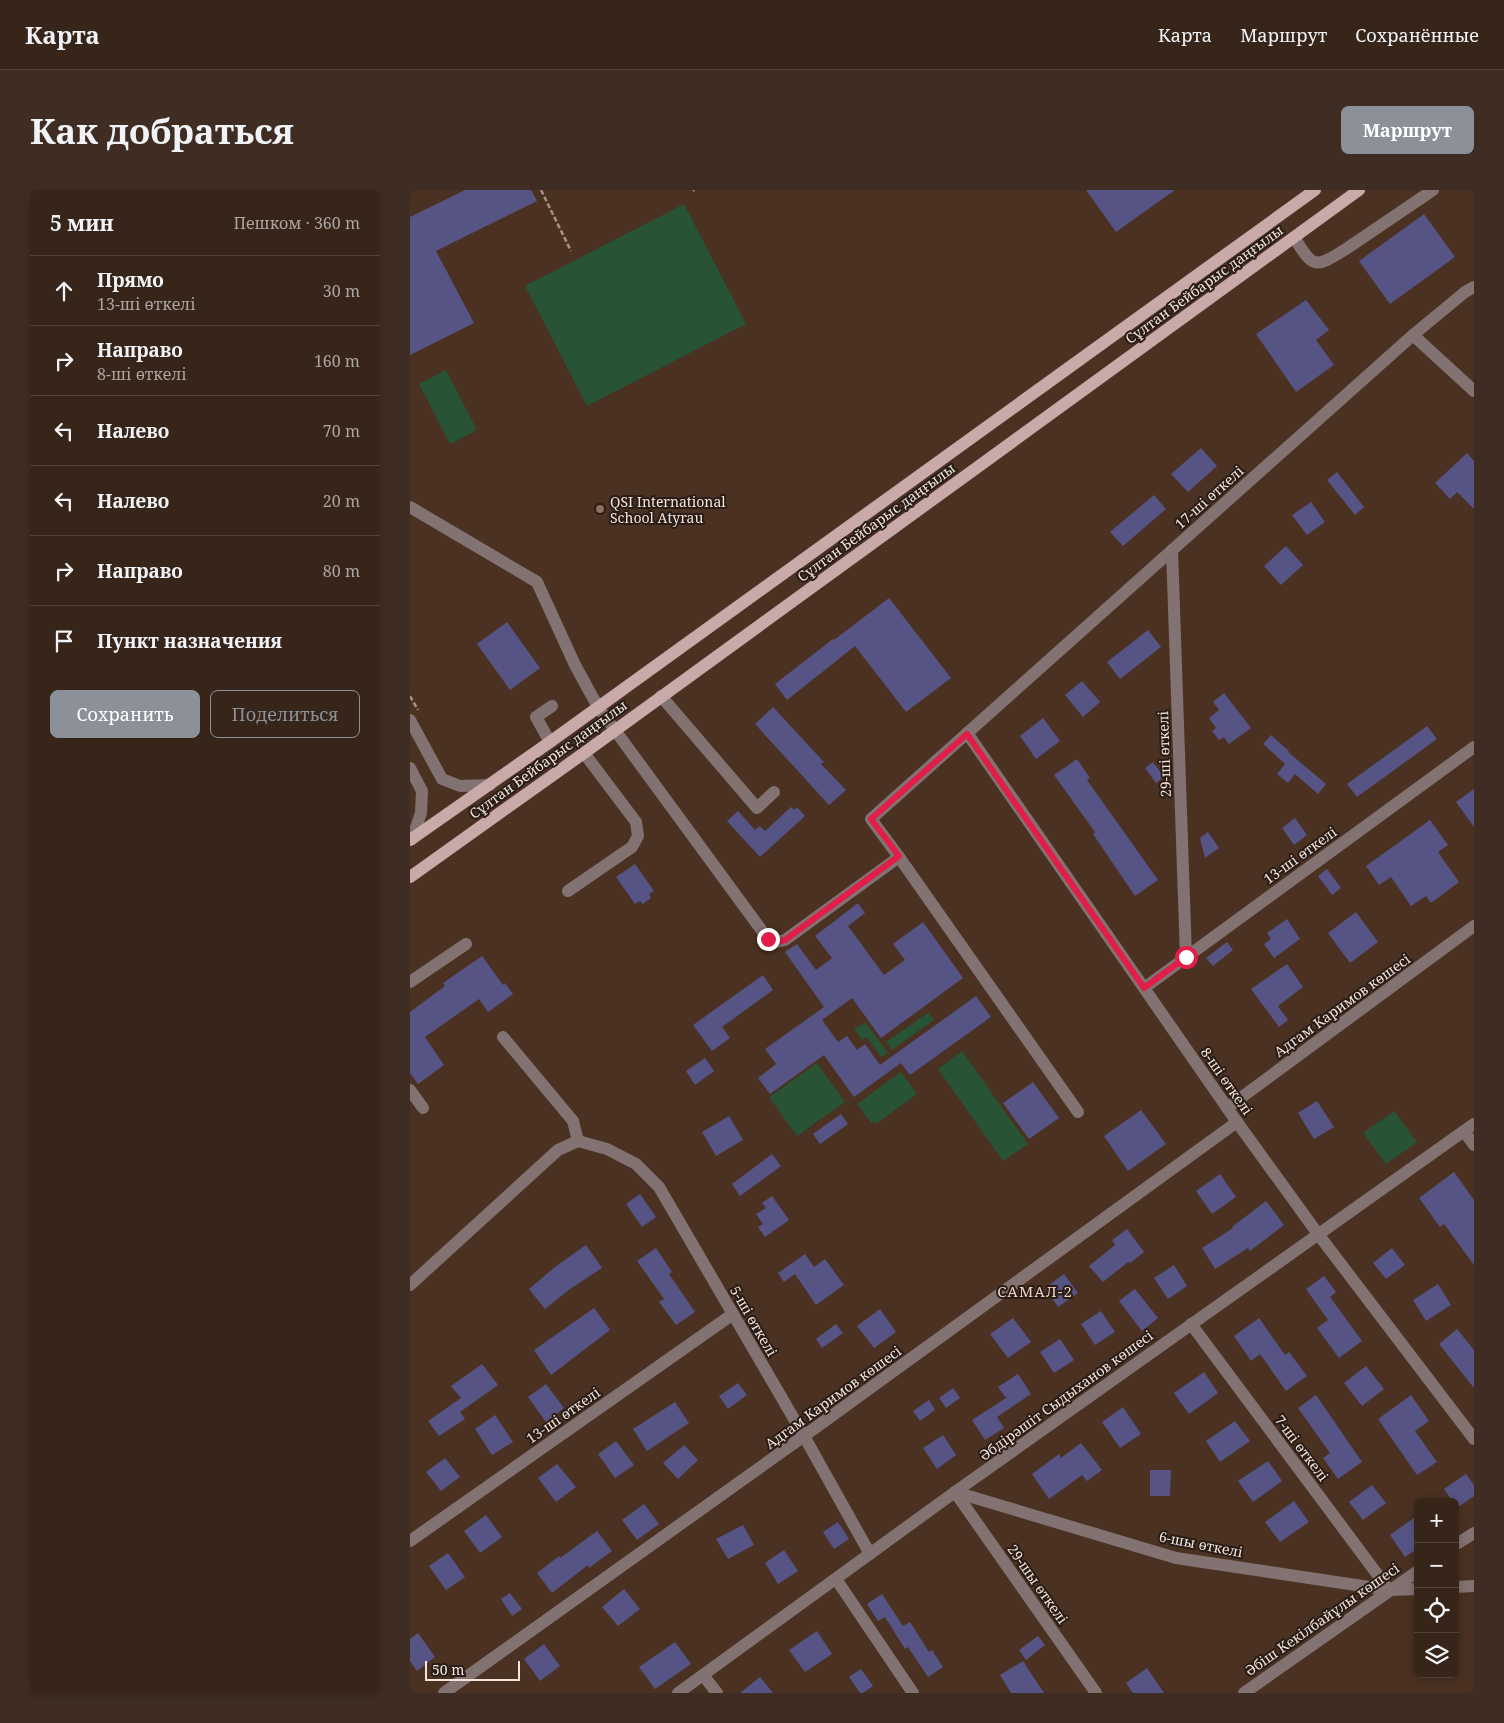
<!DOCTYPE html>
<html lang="ru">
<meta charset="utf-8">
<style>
:root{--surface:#38251a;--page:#3f2d23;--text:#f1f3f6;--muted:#aba5a2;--line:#524239;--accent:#8c9099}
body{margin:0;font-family:"Noto Serif",serif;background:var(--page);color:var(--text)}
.controls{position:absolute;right:15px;bottom:15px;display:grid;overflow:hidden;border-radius:8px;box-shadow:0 2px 8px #0003}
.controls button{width:45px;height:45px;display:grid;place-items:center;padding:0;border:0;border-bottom:1px solid var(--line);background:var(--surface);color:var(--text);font:25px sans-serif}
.scale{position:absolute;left:15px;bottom:12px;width:95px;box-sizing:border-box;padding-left:5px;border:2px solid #f4e4da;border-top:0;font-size:14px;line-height:18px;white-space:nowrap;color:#f4e4da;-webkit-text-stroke:4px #281c16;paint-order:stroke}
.stop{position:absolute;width:15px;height:15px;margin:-11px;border:4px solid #e11d48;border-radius:50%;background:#fff}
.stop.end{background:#e11d48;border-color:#fff;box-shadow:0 1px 5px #0008}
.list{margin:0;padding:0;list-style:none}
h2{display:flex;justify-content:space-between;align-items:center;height:65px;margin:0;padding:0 20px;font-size:21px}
h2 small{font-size:16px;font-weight:400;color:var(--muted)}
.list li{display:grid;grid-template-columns:32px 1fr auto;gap:15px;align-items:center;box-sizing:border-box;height:70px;padding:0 20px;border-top:1px solid var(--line)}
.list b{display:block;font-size:19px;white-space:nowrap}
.list p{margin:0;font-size:16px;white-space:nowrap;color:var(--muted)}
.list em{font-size:16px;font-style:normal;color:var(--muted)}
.actions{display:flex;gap:10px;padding:15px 20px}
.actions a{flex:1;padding:11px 0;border:1px solid var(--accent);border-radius:8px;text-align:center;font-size:18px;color:var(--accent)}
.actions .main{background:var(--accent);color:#fff}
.icon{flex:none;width:28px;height:28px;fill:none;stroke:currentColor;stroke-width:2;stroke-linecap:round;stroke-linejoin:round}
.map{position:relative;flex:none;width:1064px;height:1503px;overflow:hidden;border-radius:8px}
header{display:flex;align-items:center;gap:30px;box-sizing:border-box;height:70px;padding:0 25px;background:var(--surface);border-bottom:1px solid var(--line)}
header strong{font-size:24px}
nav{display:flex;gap:28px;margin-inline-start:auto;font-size:18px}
.intro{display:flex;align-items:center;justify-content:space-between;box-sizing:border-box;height:120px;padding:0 30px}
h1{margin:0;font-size:35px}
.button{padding:12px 22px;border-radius:8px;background:var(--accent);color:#fff;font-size:18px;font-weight:700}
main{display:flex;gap:30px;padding:0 30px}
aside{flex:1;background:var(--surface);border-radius:8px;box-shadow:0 2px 8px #0003}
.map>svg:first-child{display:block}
.green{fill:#285334}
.building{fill:#565485}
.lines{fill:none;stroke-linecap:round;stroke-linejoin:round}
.path{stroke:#a79386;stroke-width:2.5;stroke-dasharray:5 2.5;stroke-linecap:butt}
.minor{stroke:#827271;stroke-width:12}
.major{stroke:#caaaa9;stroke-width:12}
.route{stroke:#e11d48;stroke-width:6}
.education-dot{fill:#8d6e63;stroke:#281c16;stroke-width:2}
.labels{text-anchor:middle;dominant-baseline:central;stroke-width:4;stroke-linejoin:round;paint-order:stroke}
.street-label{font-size:14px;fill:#f4e4da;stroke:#281c16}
.poi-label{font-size:14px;fill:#f4e4da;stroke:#281c16;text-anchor:start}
.neighbourhood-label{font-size:15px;letter-spacing:1px;fill:#f2d2bf;stroke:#281c16}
</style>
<header>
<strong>Карта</strong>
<nav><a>Карта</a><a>Маршрут</a><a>Сохранённые</a></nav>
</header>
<div class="intro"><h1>Как добраться</h1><a class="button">Маршрут</a></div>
<main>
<aside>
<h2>5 мин<small>Пешком · 360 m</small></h2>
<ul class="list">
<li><svg class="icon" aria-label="ahead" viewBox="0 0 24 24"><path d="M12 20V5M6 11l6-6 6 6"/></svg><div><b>Прямо</b><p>13-ші өткелі</p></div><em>30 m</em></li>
<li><svg class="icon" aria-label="right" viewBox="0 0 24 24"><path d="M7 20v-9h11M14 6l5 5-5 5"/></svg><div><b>Направо</b><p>8-ші өткелі</p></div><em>160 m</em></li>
<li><svg class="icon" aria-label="left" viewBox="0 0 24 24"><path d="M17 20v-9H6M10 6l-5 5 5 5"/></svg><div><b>Налево</b></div><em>70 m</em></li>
<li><svg class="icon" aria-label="left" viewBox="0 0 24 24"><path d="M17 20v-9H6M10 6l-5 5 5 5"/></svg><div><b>Налево</b></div><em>20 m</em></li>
<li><svg class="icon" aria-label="right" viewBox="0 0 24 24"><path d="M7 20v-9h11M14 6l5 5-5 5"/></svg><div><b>Направо</b></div><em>80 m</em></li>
<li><svg class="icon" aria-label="arrive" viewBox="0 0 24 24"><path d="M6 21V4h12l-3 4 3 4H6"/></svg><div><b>Пункт назначения</b></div></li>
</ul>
<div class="actions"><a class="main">Сохранить</a><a>Поделиться</a></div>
</aside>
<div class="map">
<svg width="1064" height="1503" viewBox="0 0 1064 1503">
<rect width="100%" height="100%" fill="#4a3122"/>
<g class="green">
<polygon points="274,14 336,134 177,216 115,96"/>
<polygon points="36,180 67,240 40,254 9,194"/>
<polygon points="519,822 524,830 482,860 476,852"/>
<polygon points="455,832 478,863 471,867 457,847 452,850 444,839"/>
<polygon points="552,861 618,954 593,971 528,879"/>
<polygon points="407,873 435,912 387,946 359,907"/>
<polygon points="491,882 507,904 466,934 464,931 461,933 447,914"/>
<polygon points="984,921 1007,952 976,974 953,943"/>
</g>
<g class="building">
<polygon points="55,0 121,0 127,11 26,61 64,133 0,165 0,27"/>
<polygon points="676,0 765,0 706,42"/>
<polygon points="1014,24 1045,67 980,114 949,71"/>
<polygon points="896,110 919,140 906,150 924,175 886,202 846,144"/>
<polygon points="791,258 807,276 778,302 761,284"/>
<polygon points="1057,263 1064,271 1064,319 1047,302 1040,309 1025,293"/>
<polygon points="927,282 954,317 945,325 917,290"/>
<polygon points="744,305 756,319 713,356 700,342"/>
<polygon points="901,312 915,332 897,345 882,325"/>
<polygon points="876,356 893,375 871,395 854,376"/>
<polygon points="479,408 541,488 496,522 445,456 377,510 365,494 423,449 424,450"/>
<polygon points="97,432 130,478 100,500 67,454"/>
<polygon points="738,440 751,457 710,489 697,472"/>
<polygon points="672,491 690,512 673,527 655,505"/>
<polygon points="814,503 841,538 819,554 814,547 809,550 802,541 806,538 799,528 809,520 803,512"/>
<polygon points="363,517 414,572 411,574 436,600 419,615 345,534"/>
<polygon points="633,528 650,551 626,569 610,546"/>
<polygon points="1017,536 1027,549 947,607 937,594"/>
<polygon points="861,545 879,561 878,562 916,594 908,604 885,584 878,593 867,584 875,574 853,554"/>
<polygon points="667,569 680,588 677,590 748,690 725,706 683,644 685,642 644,585"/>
<polygon points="743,572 754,587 746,593 735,578"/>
<polygon points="1064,599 1064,637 1046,612"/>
<polygon points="381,617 384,620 387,617 395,626 350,667 317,631 328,621 345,640 350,636 355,641"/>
<polygon points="885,628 897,645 884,655 872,638"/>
<polygon points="1020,630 1038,655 1028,662 1049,692 1021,713 1016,706 1001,716 981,687 969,695 956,676"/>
<polygon points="798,642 809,658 795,668 790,648"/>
<polygon points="225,674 244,701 239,704 241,708 233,714 230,711 225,714 206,687"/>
<polygon points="917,679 931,698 922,705 908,686"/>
<polygon points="448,713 455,723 438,736 474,785 495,770 483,754 513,732 553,788 471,848 442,808 412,830 428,852 437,846 447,860 455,854 470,875 566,806 581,827 500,885 491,873 444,907 414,865 360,904 348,888 366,874 355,859 414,817 375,762 387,754 406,780 422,768 405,746"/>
<polygon points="946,722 968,752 940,773 918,743"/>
<polygon points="877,729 890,749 864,768 854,754 861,749 857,743"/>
<polygon points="817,752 823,760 803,776 796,768"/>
<polygon points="72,766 93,795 95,793 103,804 78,822 69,809 15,847 34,875 8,894 0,883 0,822 35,796 33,793"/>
<polygon points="877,774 893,797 868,816 878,830 869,837 841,799"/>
<polygon points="353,785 363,800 312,837 320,848 302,861 283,835"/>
<polygon points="295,868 304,881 285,895 276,881"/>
<polygon points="623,892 649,928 619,949 593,913"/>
<polygon points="907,911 924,937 904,949 888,923"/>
<polygon points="731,920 756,954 718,981 694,946"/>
<polygon points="431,924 438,934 410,954 403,944"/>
<polygon points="319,926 333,950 306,966 292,942"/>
<polygon points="362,964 371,976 330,1006 322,994"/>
<polygon points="1044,982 1064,1010 1064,1075 1034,1034 1030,1037 1009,1008"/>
<polygon points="810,984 826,1007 802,1024 786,1001"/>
<polygon points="230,1004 246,1027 232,1037 216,1014"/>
<polygon points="362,1006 379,1030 355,1047 348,1037 353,1034 346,1024 356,1018 352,1013"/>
<polygon points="856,1011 874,1035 840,1061 838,1058 805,1079 792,1058 823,1038 822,1037"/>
<polygon points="717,1039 734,1062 720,1073 718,1072 693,1092 679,1076 705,1055 702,1050"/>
<polygon points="176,1055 192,1078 160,1099 135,1119 119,1099 145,1077"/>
<polygon points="246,1058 262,1082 259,1084 285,1122 266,1135 249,1112 254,1109 227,1071"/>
<polygon points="982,1058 995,1075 976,1089 963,1073"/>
<polygon points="395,1064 404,1077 415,1069 434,1095 406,1115 385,1084 374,1092 368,1083"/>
<polygon points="764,1075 777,1096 758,1109 744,1088"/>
<polygon points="654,1084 668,1103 648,1117 635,1098"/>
<polygon points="914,1086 926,1102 920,1107 952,1151 929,1168 907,1138 918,1130 896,1099"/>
<polygon points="1028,1094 1041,1115 1016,1131 1003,1110"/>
<polygon points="725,1099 748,1128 732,1141 709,1111"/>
<polygon points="184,1118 200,1140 141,1185 124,1160"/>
<polygon points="470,1119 486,1142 464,1158 447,1136"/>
<polygon points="691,1121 705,1142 685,1155 671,1134"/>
<polygon points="603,1128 621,1152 598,1168 580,1144"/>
<polygon points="849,1128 875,1165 879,1162 897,1186 876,1201 850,1164 841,1171 824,1146"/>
<polygon points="426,1134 433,1143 412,1158 406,1149"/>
<polygon points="1047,1139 1064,1160 1064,1198 1029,1154"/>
<polygon points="650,1149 664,1170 644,1183 630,1162"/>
<polygon points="72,1174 88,1195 50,1222 55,1229 29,1246 18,1231 51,1208 41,1196"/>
<polygon points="956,1176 974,1199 952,1216 934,1193"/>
<polygon points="794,1182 808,1203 779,1224 764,1203"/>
<polygon points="608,1184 621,1204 587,1227 594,1238 575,1250 562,1230 596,1208 588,1197"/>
<polygon points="328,1193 337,1205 318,1219 309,1206"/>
<polygon points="136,1194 154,1218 136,1232 118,1207"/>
<polygon points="543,1198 550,1208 536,1218 529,1208"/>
<polygon points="906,1205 952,1272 928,1289 913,1268 920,1263 888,1218"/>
<polygon points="1001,1205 1019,1231 1005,1241 1027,1272 1007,1285 968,1229"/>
<polygon points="519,1210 525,1220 510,1231 503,1221"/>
<polygon points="265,1212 279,1233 237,1261 223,1239"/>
<polygon points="713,1217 731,1244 710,1258 692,1232"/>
<polygon points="85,1225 103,1252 82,1265 65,1239"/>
<polygon points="825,1231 840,1251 810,1272 796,1251"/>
<polygon points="533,1245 546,1265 527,1279 513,1258"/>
<polygon points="206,1251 224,1275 205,1288 188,1264"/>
<polygon points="671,1253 692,1280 677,1291 672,1285 639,1309 622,1284 649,1264 651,1268"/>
<polygon points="274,1255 288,1270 268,1289 253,1273"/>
<polygon points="35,1268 50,1287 31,1301 16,1282"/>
<polygon points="858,1271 872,1291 843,1312 828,1291"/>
<polygon points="147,1274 166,1297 146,1312 128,1288"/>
<polygon points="740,1280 761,1280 760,1306 740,1306"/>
<polygon points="1056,1284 1064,1295 1064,1306 1047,1318 1045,1312 1043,1312 1034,1299"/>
<polygon points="962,1295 976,1313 953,1330 939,1312"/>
<polygon points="884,1311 899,1332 870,1352 855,1332"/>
<polygon points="234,1314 249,1334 227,1350 212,1330"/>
<polygon points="76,1325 92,1347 70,1363 54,1341"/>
<polygon points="1008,1325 1008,1358 995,1367 980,1345"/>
<polygon points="428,1332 439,1349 424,1359 413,1342"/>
<polygon points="333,1335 344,1355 318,1369 306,1349"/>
<polygon points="187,1341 202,1361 179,1378 178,1375 142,1403 127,1383 149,1366 150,1368"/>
<polygon points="374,1360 388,1381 368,1394 355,1373"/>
<polygon points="38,1363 55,1387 36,1400 19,1376"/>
<polygon points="214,1399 230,1419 208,1436 192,1417"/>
<polygon points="100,1403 112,1419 102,1426 91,1409"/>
<polygon points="472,1404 493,1436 500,1432 519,1462 522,1460 533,1477 518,1487 498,1457 495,1459 475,1427 468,1431 457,1414"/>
<polygon points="407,1441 422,1464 395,1482 379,1460"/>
<polygon points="8,1443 25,1467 7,1481 0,1471 0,1449"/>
<polygon points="628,1446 635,1455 616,1470 609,1460"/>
<polygon points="265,1452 281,1474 245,1499 229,1477"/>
<polygon points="134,1454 150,1476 130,1491 114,1469"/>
<polygon points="613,1471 634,1503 601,1503 590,1485"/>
<polygon points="737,1478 754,1503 723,1503 716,1493"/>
<polygon points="451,1479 463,1496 453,1503 450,1503 439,1487"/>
<polygon points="350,1487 363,1503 330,1503"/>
</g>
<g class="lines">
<g class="path">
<polyline points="131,0 161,61"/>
<polyline points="283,1 284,0"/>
<polyline points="0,506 8,520"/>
</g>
<g class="minor">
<path d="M884,47C903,78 904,79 936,59L1023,0"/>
<polyline points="1003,145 1064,201"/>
<polyline points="0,317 127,392 165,475 188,517 358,749 366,752 375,750 489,667 461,629 1003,145 1055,102 1064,97"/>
<polyline points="762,360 776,767"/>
<polyline points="251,506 347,618 364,602"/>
<polyline points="0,530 32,589 50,596 80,595"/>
<polyline points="557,543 827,932 908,1044 1064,1249"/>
<polyline points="140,552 126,527 142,516"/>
<polyline points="0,578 12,601 11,623 2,649"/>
<polyline points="489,667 668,922"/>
<polyline points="158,701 222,657 228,646 226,632 174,563"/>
<polyline points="0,792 56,754"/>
<polyline points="734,798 1064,557"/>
<polyline points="93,847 163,931 168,951"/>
<polyline points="0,900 13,918"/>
<polyline points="817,918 1064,736"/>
<polyline points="1054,941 1064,955"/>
<polyline points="168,951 197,959 226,974 249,997 394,1246 460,1364"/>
<polyline points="0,1095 148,960 168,951"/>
<polyline points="781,1134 979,1400"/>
<polyline points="545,1302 766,1368 979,1400 1008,1399"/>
<polyline points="545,1302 686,1503"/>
<polyline points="0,1351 323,1124"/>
<polyline points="1045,1355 1064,1343"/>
<polyline points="426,1389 503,1503"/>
<polyline points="1045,1397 1064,1396"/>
<polyline points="293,1485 307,1503"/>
<polyline points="34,1503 394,1246 827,932"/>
<polyline points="268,1503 545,1302 1064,934"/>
<polyline points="834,1503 1008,1381"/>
</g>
<g class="major">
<polyline points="0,650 140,552 905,0"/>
<polyline points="0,687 174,563 949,0"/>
</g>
</g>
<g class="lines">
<polyline class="route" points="358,749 366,752 375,750 489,666 461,629 557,544 734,798 776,767"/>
</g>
<circle class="education-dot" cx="190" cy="319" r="5"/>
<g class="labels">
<g class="street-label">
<text transform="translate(794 94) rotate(-36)">Сұлтан Бейбарыс даңғылы</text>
<text transform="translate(799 307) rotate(-42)">17-ші өткелі</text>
<text transform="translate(466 332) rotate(-36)">Сұлтан Бейбарыс даңғылы</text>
<text transform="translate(754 564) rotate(-92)">29-ші өткелі</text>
<text transform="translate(138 569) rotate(-36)">Сұлтан Бейбарыс даңғылы</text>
<text transform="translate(890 665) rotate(-36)">13-ші өткелі</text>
<text transform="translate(932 815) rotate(-36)">Адгам Каримов көшесі</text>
<text transform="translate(817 891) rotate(55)">8-ші өткелі</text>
<text transform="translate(344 1131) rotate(60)">5-ші өткелі</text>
<text transform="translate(656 1205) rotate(-36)">Әбдірәшіт Сыдыханов көшесі</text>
<text transform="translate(423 1207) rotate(-36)">Адгам Каримов көшесі</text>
<text transform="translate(153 1225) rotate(-35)">13-ші өткелі</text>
<text transform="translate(892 1258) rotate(53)">7-ші өткелі</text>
<text transform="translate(791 1354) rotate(11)">6-шы өткелі</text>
<text transform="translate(628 1394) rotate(55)">29-шы өткелі</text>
<text transform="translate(912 1429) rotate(-35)">Әбіш Кекілбайұлы көшесі</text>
</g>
<g class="poi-label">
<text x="200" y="311">QSI International<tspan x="200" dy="16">School Atyrau</tspan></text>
</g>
<g class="neighbourhood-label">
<text x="625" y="1101">САМАЛ-2</text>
</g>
</g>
</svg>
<div class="controls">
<button>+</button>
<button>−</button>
<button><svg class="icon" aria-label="locate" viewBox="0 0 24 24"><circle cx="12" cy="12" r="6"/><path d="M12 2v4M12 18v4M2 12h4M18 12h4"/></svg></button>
<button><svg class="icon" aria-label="layers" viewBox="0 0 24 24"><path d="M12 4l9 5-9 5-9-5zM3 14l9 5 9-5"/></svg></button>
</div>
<div class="scale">50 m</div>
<div class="stop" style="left:776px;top:767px"></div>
<div class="stop end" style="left:358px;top:749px"></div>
</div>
</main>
